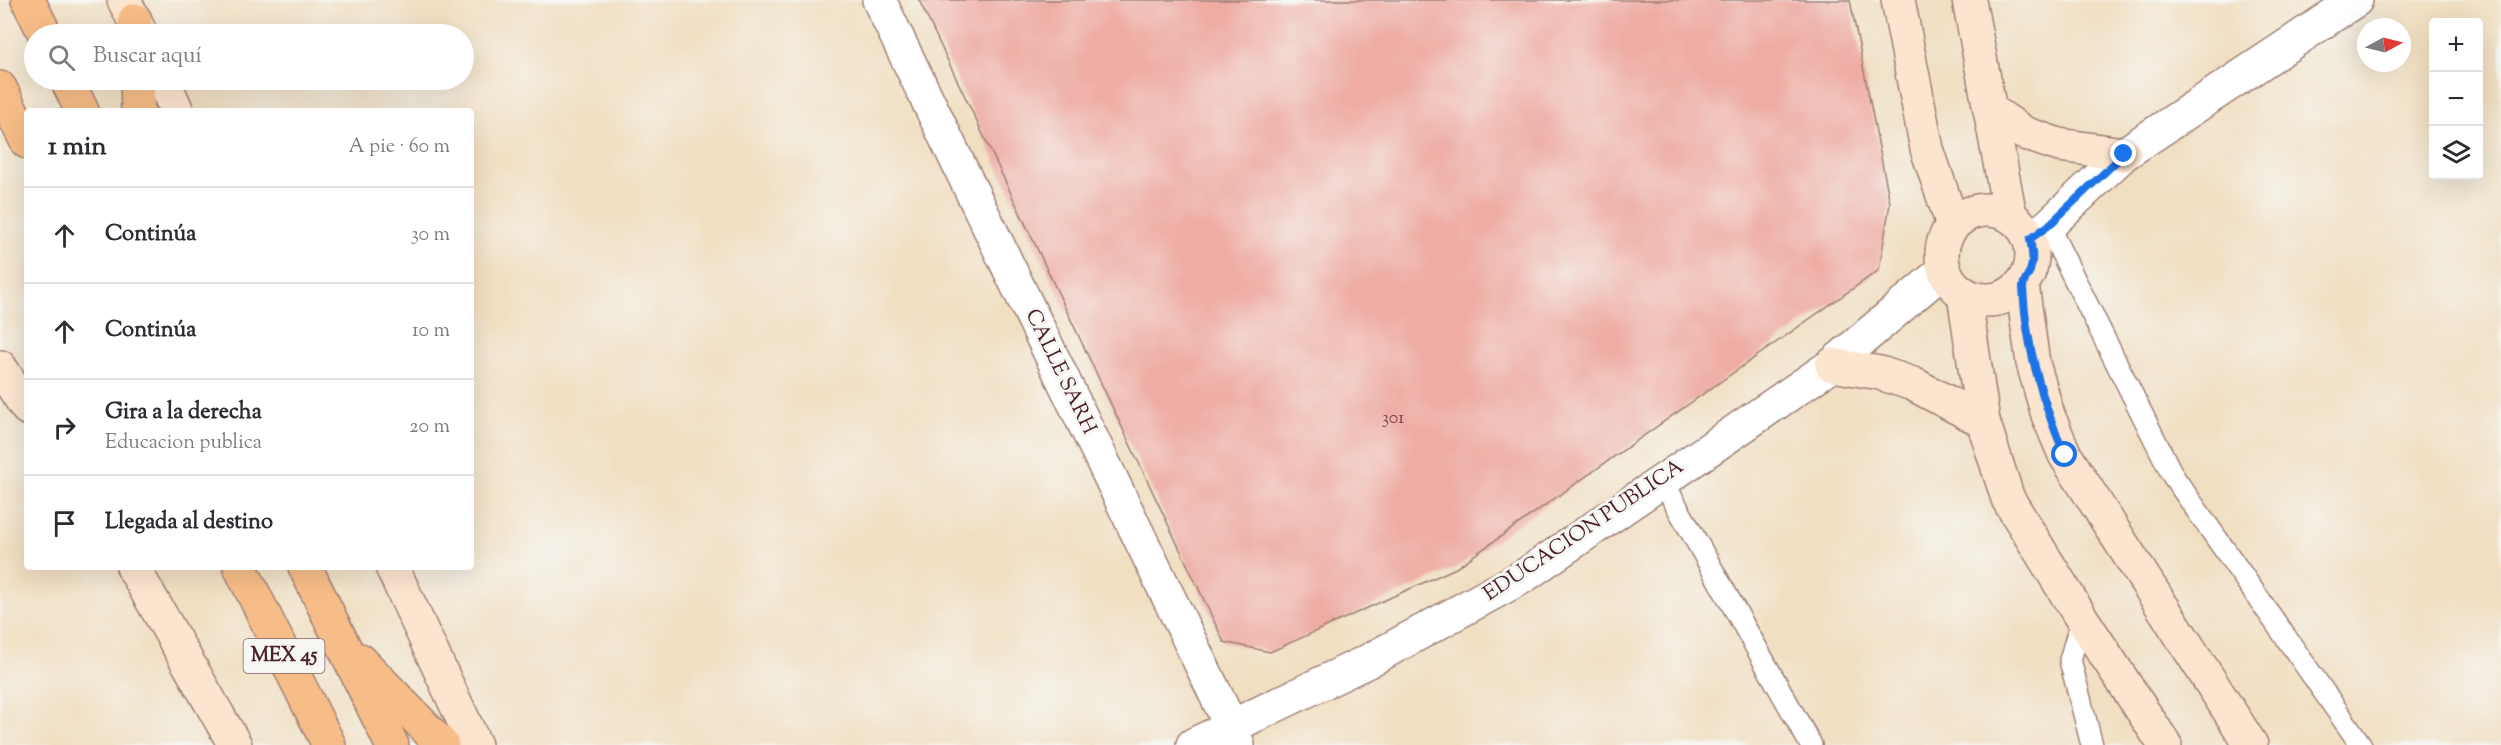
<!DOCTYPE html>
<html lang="es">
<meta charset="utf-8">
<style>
:root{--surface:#fff;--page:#f7f7f7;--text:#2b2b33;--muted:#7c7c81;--line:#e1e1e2}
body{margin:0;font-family:"Sorts Mill Goudy",serif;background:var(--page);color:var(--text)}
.controls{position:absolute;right:18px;top:18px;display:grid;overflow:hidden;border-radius:6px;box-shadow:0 6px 24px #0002}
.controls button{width:54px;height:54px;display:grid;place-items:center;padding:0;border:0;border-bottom:2px solid var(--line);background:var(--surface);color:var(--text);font:30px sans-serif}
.compass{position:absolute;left:2357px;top:18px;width:54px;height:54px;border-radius:50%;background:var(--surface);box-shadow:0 6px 24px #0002;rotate:83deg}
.stop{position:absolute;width:18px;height:18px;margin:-14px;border:4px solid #1a73e8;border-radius:50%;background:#fff}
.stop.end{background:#1a73e8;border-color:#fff;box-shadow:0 2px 6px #0008}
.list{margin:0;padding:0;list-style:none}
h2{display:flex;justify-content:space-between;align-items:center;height:78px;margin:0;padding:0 24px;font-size:26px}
h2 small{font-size:20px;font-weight:400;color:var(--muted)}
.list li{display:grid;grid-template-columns:39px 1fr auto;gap:18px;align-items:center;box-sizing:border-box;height:96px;padding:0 24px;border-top:2px solid var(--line)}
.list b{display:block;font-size:22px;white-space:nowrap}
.list p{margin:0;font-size:20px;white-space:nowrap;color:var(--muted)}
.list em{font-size:20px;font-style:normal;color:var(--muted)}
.icon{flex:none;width:33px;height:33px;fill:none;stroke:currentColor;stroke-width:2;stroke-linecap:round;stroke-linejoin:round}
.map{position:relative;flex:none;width:2501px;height:745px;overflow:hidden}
.search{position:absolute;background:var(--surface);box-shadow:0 6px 24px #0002;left:24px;top:24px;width:450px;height:66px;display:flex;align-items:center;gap:15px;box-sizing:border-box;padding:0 21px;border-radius:33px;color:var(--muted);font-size:22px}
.panel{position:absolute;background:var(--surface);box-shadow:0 6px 24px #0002;left:24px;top:108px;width:450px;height:462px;border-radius:6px}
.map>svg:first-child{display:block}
.building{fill:#eeaca3}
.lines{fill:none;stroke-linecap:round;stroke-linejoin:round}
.lane-casing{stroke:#9e7f76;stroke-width:24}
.street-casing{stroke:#9e7f76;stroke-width:36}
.secondary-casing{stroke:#9e7f76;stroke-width:36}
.primary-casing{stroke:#9e7f76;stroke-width:36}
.lane{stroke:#fff;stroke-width:21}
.street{stroke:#fff;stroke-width:33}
.secondary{stroke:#fce5cf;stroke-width:33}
.primary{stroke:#f7bd88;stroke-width:33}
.route{stroke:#1a73e8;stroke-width:8}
.labels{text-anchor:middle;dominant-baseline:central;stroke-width:6;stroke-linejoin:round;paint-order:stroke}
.number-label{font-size:18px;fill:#734249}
.shield{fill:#f6f6f2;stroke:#7e6067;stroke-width:1.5}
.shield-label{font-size:20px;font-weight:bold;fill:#4a1f2b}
.street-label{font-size:21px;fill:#4a1f2b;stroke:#f6f6f2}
</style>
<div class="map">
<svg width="2501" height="745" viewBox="0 0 2501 745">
<rect width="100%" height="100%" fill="#f6f6f2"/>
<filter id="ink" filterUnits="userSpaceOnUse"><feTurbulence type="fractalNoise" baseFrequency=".0167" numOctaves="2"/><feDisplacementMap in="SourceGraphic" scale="12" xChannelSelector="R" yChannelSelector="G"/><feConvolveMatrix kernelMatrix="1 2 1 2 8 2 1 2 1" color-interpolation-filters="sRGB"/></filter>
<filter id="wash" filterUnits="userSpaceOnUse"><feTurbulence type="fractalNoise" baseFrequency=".008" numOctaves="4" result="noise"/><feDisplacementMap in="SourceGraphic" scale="24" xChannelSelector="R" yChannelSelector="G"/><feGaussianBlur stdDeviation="1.35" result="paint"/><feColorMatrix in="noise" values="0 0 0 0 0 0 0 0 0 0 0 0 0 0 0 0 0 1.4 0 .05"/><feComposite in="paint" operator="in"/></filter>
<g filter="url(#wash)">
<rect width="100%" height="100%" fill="#f1dfc2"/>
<g id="blocks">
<polygon class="building" points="919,0 1850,0 1890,203 1879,270 1456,568 1270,652 1224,642"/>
</g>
</g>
<g filter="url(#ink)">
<use href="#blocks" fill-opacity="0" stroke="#9e7f76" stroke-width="1.5"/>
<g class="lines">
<defs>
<g id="lane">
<polyline points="2048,226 2173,476 2361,745"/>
<polyline points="1662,480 1811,745"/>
<polyline points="2082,619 2070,660 2092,745"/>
</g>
<g id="street">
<polyline points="879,0 1231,726 1238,745"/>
<polyline points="2030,239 2048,226 2124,154 2356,0"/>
<polyline points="1193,745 1368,661 1524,576 1832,365 1944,270"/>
</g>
<g id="secondary">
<polyline points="124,0 141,34"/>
<polyline points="1898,0 1927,149 1953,225"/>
<polyline points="1969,0 2010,215"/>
<polyline points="163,80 177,111"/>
<polyline points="1992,111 2024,133 2059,145 2124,154"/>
<circle cx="1987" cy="255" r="45"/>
<polyline points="2022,285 2033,363 2048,415 2065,455 2251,745"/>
<polyline points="1964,294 1983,421 2008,499 2082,619 2165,745"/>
<polyline points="1832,365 1880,373 1913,384 1983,421"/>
<polyline points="0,367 27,408"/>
<polyline points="133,567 235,745"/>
<polyline points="392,567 475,745"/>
</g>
<g id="primary">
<polyline points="28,0 45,34"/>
<polyline points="135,20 135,34"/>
<polyline points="67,80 82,111"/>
<polyline points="137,80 138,111"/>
<polyline points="0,88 27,142"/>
<polyline points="240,567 329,745"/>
<polyline points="305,567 392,745"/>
<polyline points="360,660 442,745"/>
</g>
</defs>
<use href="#lane" class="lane-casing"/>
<use href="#street" class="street-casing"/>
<use href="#secondary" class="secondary-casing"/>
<use href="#primary" class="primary-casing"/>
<use href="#lane" class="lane"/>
<use href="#street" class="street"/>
<use href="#secondary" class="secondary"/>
<use href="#primary" class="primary"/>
</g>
</g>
<g class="lines" filter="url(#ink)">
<path class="route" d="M2065,455C2042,402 2026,346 2023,288C2023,281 2027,277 2030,271C2034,260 2032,250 2030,239L2048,226L2124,154"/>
</g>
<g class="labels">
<g class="number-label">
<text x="1393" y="419">301</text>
</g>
<rect class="shield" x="243.5" y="639" width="81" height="34" rx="4.5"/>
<g class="shield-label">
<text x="284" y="656">MEX 45</text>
</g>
<g class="street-label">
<text transform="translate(1060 372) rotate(64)">CALLE SARH</text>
<text transform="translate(1584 531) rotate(-34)">EDUCACION PUBLICA</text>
</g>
</g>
</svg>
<div class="controls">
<button>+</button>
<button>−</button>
<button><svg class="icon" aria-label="layers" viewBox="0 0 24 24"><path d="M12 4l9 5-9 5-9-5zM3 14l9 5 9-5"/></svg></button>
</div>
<svg class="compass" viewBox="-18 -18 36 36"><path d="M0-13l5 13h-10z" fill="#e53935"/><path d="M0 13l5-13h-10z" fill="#7c7c81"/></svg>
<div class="stop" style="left:2065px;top:455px"></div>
<div class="stop end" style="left:2124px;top:154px"></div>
<div class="search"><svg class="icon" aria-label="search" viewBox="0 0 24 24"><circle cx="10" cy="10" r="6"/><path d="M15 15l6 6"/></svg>Buscar aquí</div>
<section class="panel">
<h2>1 min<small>A pie · 60 m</small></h2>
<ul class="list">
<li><svg class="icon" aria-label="ahead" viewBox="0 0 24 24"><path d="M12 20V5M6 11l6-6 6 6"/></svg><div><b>Continúa</b></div><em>30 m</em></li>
<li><svg class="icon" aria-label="ahead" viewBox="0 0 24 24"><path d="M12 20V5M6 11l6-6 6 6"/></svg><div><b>Continúa</b></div><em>10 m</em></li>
<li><svg class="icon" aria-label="right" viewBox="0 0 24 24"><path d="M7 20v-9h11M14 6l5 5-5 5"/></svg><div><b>Gira a la derecha</b><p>Educacion publica</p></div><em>20 m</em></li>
<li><svg class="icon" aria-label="arrive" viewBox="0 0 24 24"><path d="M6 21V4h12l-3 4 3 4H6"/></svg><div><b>Llegada al destino</b></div></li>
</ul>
</section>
</div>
